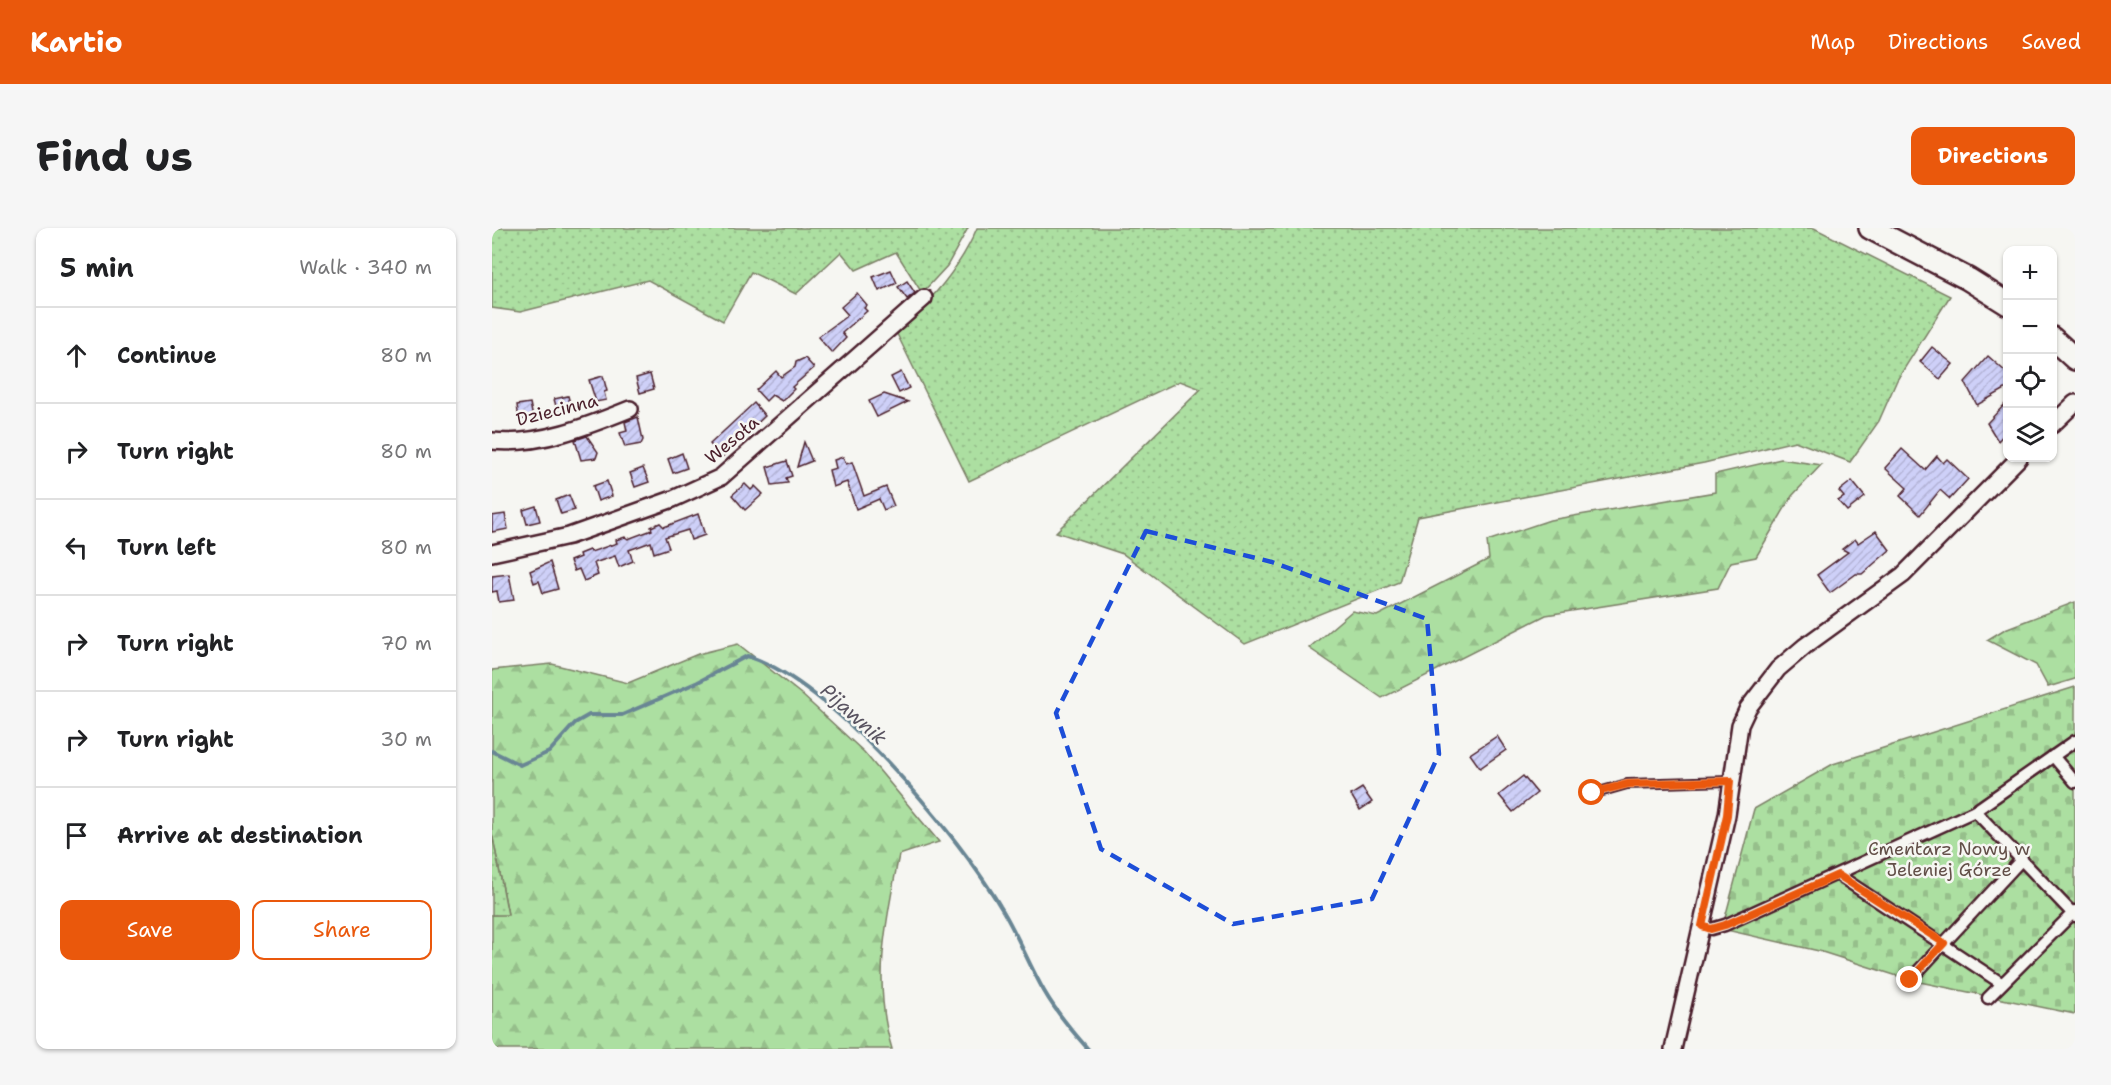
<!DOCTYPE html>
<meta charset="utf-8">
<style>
:root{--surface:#fff;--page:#f6f6f6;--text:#202124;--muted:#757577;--line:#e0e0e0;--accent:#ea580c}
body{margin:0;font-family:"Shantell Sans",sans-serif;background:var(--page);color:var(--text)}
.controls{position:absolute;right:18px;top:18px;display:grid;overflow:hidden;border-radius:12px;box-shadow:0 2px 4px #0004}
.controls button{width:54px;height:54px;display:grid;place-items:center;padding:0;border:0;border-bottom:2px solid var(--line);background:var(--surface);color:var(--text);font:30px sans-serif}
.stop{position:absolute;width:18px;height:18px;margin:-14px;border:4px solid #ea580c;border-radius:50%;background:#fff}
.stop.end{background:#ea580c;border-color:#fff;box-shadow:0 2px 6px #0008}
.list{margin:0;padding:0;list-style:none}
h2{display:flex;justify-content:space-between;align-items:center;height:78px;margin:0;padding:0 24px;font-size:26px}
h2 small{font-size:20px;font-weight:400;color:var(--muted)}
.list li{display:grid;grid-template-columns:39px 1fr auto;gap:18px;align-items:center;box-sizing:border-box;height:96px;padding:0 24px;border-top:2px solid var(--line)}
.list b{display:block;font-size:22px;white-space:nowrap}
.list em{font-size:20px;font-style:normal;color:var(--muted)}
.actions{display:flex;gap:12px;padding:18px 24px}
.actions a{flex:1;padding:14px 0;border:2px solid var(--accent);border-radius:12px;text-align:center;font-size:21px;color:var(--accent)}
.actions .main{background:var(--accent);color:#fff}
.icon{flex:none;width:33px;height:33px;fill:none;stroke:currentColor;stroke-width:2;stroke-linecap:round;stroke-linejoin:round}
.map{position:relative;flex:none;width:1583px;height:821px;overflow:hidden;border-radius:12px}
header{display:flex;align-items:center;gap:36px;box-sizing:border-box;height:84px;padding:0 30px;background:var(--accent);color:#fff}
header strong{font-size:28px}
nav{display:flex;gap:33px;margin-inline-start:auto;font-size:21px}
.intro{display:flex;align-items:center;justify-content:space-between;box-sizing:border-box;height:144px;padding:0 36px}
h1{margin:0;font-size:42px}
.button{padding:15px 27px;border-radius:12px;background:var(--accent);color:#fff;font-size:21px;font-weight:700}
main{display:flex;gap:36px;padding:0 36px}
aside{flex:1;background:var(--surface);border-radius:12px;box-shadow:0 2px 4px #0004}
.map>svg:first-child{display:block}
.forest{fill:url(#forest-firs);stroke:#7b7f66;stroke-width:1.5}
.cemetery{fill:url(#cemetery-stones);stroke:#7b7f66;stroke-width:1.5}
.garden{fill:url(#garden-dots);stroke:#7b7f66;stroke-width:1.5}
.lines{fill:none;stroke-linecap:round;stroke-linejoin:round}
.stream{stroke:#698694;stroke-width:4}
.building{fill:url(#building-hatch);stroke:#4a1f2b;stroke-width:1.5}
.service-casing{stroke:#4a1f2b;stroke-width:12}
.pedestrian-casing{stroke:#4a1f2b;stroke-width:15}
.minor-casing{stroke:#4a1f2b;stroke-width:20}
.secondary-casing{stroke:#4a1f2b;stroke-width:26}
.service{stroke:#f6f6f2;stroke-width:8}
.pedestrian{stroke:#f6f6f2;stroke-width:10}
.minor{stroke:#f6f6f2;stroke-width:15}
.secondary{stroke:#f6f6f2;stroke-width:21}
.route{stroke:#ea580c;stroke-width:8}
.marked{fill:none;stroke:#1d4ed8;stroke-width:4.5;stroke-dasharray:12 8;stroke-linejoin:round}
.labels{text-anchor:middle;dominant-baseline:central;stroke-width:5;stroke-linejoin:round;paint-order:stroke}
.street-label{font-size:18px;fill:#4a1f2b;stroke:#f6f6f2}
.park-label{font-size:18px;fill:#624f48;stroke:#f6f6f2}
.water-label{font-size:20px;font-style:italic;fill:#595360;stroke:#f6f6f2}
</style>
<header>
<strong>Kartio</strong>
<nav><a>Map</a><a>Directions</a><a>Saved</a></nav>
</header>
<div class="intro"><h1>Find us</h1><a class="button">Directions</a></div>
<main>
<aside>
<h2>5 min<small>Walk · 340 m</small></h2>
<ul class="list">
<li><svg class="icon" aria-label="ahead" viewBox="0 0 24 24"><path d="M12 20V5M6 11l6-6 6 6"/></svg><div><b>Continue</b></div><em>80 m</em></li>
<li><svg class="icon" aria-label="right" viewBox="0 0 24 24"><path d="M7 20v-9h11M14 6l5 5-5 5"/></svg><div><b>Turn right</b></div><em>80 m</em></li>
<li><svg class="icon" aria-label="left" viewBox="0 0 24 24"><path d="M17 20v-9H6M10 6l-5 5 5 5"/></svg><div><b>Turn left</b></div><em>80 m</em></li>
<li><svg class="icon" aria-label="right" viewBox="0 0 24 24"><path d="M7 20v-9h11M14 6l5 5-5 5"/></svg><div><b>Turn right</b></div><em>70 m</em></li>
<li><svg class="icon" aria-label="right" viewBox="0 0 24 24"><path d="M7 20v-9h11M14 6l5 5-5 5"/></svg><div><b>Turn right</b></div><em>30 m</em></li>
<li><svg class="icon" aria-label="arrive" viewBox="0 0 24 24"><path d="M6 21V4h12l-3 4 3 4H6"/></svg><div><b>Arrive at destination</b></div></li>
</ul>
<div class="actions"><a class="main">Save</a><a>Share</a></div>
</aside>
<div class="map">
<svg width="1583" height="821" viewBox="0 0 1583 821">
<defs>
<pattern id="forest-firs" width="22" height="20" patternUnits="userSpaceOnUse" patternTransform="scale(1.5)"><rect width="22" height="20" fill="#acdfa1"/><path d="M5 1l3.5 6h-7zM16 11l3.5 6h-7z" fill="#96bf8b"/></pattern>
<pattern id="cemetery-stones" width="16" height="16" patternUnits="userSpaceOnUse" patternTransform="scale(1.5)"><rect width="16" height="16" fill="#acdfa1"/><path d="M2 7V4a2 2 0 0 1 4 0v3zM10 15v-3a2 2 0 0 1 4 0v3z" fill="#96bf8b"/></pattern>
<pattern id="garden-dots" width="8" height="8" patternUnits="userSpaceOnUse" patternTransform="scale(1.5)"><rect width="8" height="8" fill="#acdfa1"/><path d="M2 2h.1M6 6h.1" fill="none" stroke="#96bf8b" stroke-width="1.8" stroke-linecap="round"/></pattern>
<pattern id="building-hatch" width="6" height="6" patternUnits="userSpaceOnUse" patternTransform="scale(1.5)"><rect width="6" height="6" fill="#ced0f8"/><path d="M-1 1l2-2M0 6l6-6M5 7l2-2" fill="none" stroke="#b2b2d5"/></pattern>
</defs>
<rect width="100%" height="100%" fill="#f6f6f2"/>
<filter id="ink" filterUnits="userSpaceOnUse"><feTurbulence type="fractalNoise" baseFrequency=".0167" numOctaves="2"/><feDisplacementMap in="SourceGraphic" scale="12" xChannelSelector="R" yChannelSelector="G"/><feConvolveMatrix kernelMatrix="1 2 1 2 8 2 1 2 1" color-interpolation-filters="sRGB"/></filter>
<g filter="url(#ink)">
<g class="forest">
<polygon points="1289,231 1329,237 1300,268 1264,329 1239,334 1226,360 1054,387 890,470 817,420 860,383 885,388 997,331 995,313 1058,292 1223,264 1223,246"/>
<polygon points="1583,374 1583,451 1556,459 1544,437 1495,412 1513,401"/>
<path d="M246,416L309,466L372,524L447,614L407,627C394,692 380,755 400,821H0V687L16,686L0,605V442L60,436L136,455L206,426Z"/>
</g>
<polygon class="cemetery" points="1583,459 1583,786 1418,752 1327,723 1230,701 1262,581 1341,536"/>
<g class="garden">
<polygon points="0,0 476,0 455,38 430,65 404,24 364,42 349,24 304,66 259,44 231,93 156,52 28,84 0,80"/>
<path d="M485,0H1322L1458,68L1405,152L1387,193L1358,234L1303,213L1212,235L926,289L907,354L753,416L631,326L564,304L709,161L688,153L477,253L405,106C437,73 467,43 485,0Z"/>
<polygon points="0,605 16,687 0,687"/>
</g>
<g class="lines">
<path class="stream" d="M0,523L28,537L57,524L83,495L97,487H130L206,454L255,428C337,452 464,604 508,678C525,705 536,735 552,763C564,784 580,803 596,821"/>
</g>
<g class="building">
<polygon points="399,42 405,55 387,63 381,49"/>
<polygon points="415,53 423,65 415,71 406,59"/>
<polygon points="365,65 375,77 372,80 375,83 350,105 354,110 340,125 326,109 356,87 349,79"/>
<polygon points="1440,119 1461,136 1448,151 1428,134"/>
<polygon points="1496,128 1515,145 1515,160 1485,177 1473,154"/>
<polygon points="313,130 322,140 300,159 302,161 290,173 280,167 274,173 264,162 284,143 289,149 303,139 304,134"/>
<polygon points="409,144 417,160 407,165 399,149"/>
<polygon points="158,146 162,161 148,165 144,150"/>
<polygon points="111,148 115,163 112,164 114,172 104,174 97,152"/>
<polygon points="392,166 416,174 385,189 377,173"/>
<polygon points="76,168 80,182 66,185 62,171"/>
<polygon points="1515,174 1515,203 1506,213 1495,195"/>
<polygon points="38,175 41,190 27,192 25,177"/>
<polygon points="262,175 273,188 230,229 218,216"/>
<polygon points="146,189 151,212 149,216 133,219 128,205 135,203 133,194"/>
<polygon points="95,208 106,224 104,230 89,232 83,212"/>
<polygon points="312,214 320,233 305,239"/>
<polygon points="1410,221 1433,242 1445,228 1451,235 1455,231 1476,251 1458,271 1448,262 1428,287 1408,268 1415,260 1393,240"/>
<polygon points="190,225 195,240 181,245 176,231"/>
<polygon points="351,229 354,236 360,234 372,268 394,259 402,278 392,282 387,271 364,281 355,254 341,259 337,242 344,240 342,232"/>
<polygon points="295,233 300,248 294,250 296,255 280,257 275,239"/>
<polygon points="151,240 157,254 143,259 138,245"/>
<polygon points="115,253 120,268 106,273 101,258"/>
<polygon points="1360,253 1373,269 1355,283 1346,273 1352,269 1347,263"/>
<polygon points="253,256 259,262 263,258 271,266 253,282 240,267"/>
<polygon points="77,267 83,282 69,286 64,272"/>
<polygon points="44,278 48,293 35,296 31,282"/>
<polygon points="13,286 16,301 0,304 0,288"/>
<polygon points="206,286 213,307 199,312 196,302 173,309 177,320 162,325 159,314 137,322 141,333 127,339 123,328 102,335 106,347 92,353 87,341 82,343 78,333 88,329 87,326 97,322 99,324 125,315 124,312 133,309 136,311 160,302 159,299 168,295 172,299"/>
<polygon points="1384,303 1398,322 1370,346 1364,346 1338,365 1325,347 1356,324 1350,321 1363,311 1366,315"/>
<polygon points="58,334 66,361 51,365 47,353 42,355 38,343"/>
<polygon points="17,346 22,372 7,374 5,363 0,364 0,348"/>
<polygon points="1005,508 1014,522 988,540 978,526"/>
<polygon points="1031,548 1045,565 1021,584 1007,567"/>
<polygon points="870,560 880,574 868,582 859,567"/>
</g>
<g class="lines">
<defs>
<polyline id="service" points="1093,568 1135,556 1238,553"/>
<g id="pedestrian">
<polyline points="1561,528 1583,554"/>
<polyline points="1483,583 1583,688"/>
<polyline points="1346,647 1509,755"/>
<polyline points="1210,698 1219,701 1233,697 1483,583 1583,513"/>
<polyline points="1418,752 1530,631"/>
<polyline points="1496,770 1583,683"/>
</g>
<g id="minor">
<polyline points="1560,197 1583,175"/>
<path d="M0,213C46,218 96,198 138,181"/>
<polyline points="0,325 77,308 181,271 229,249 432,70"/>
<polyline points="1181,821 1235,587 1248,497 1256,480 1286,441 1313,418 1411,347 1527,230"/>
</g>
<g id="secondary">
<polyline points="1378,0 1476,51 1516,76"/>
<polyline points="1560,110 1583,131"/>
</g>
</defs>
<use href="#service" class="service-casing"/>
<use href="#pedestrian" class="pedestrian-casing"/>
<use href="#minor" class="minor-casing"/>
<use href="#secondary" class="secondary-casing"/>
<use href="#service" class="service"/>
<use href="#pedestrian" class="pedestrian"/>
<use href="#minor" class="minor"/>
<use href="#secondary" class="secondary"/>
</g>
</g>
<g class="lines" filter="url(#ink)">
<polyline class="route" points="1100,565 1136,556 1238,553 1235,587 1210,698 1219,701 1233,697 1346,647 1452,715 1418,752"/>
</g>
<path class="marked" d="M654,303L780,334L935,391L947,526L880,671L741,696L609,621L564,485Z"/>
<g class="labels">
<g class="street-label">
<text transform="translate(65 182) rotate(-14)">Dziecinna</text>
<text transform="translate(240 212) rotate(-40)">Wesoła</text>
</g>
<g class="park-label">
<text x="1457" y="621">Cmentarz Nowy w<tspan x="1457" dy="21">Jeleniej Górze</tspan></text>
</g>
<g class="water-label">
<text transform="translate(362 486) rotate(42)">Pijawnik</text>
</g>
</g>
</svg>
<div class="controls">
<button>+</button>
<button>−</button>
<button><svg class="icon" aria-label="locate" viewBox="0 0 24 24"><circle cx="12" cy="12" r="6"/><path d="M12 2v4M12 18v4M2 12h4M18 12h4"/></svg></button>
<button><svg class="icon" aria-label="layers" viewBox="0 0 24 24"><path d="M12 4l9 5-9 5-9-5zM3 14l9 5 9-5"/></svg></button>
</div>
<div class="stop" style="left:1100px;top:565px"></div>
<div class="stop end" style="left:1418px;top:752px"></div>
</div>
</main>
